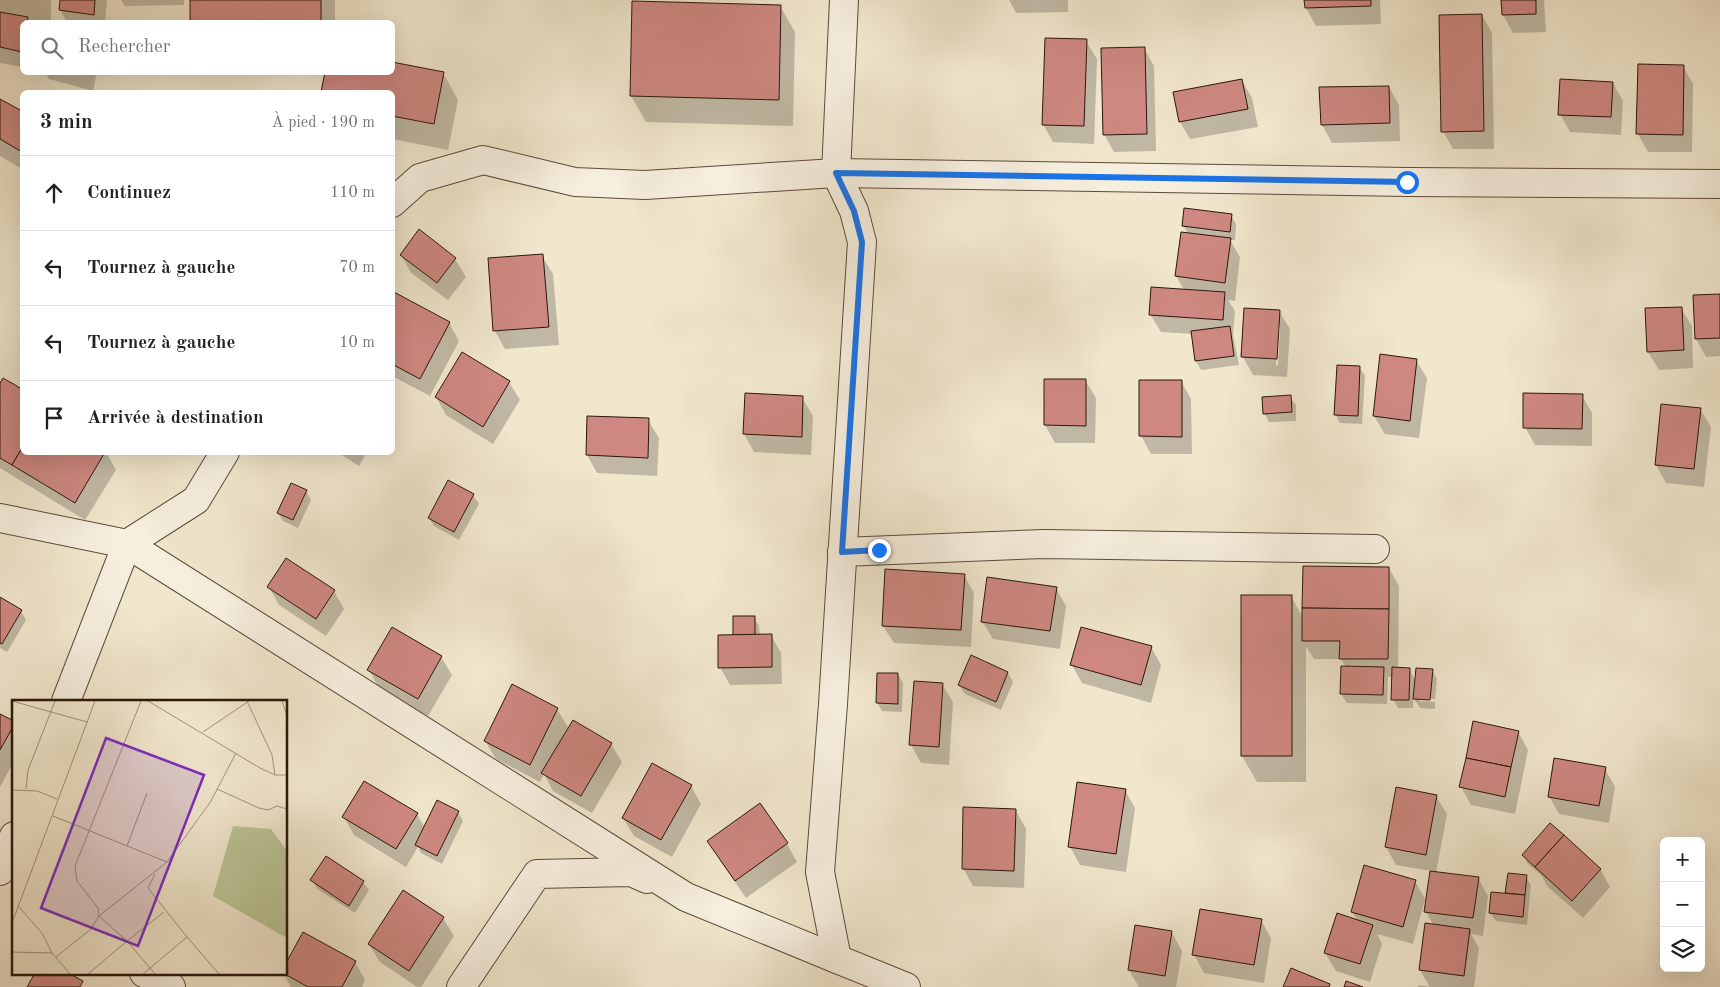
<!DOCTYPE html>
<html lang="fr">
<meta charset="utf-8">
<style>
:root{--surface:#fff;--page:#f2f2f2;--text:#202124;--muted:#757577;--line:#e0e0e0}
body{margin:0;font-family:"Old Standard TT",serif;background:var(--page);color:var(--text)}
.controls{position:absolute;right:15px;bottom:15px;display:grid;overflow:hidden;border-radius:8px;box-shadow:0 5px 20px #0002}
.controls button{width:45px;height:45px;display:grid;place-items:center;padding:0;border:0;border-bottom:1px solid var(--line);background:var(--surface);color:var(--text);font:25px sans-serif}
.stop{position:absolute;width:15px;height:15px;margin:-11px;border:4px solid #1a73e8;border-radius:50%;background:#fff}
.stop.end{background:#1a73e8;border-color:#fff;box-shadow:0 1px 5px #0008}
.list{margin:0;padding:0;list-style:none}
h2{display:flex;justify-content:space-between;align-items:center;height:65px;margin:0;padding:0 20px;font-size:21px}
h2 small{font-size:16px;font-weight:400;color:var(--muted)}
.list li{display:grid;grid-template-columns:32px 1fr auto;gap:15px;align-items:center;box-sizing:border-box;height:75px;padding:0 20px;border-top:1px solid var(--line)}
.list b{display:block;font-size:19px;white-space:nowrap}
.list em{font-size:16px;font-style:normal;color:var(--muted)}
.icon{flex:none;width:28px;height:28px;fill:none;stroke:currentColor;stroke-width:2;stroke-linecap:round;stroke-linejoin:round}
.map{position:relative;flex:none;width:1720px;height:987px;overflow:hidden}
.search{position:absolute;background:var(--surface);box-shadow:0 5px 20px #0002;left:20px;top:20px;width:375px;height:55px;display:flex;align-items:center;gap:12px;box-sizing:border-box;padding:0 18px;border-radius:8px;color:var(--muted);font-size:19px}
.panel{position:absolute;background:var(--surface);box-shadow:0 5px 20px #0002;left:20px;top:90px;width:375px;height:365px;border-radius:8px}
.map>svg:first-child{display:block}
.shadow{fill:#0003;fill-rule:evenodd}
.building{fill:#ce8881;stroke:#2b160b}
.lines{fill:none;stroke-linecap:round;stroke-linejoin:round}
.minor-casing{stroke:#5c4a3c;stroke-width:30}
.minor{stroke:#f6efde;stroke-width:28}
.route{stroke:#1a73e8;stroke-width:6}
.inset-road{fill:none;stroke:#a2937f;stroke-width:1}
.view{fill:#7b2cbf;fill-opacity:0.15;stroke:#7b2cbf;stroke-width:2.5}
.inset-edge{fill:none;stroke:#2b160b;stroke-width:2.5}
</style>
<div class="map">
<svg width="1720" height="987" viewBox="0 0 1720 987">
<rect width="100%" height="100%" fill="#f1e7cd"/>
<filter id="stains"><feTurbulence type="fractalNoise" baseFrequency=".004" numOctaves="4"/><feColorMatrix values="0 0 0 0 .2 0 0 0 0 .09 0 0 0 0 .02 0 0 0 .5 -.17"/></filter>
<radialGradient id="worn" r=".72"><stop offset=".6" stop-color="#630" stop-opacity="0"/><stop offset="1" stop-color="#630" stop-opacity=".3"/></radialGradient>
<g class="shadow">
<polygon points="0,0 51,0 51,21 29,21 30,22 22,22 22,67 0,63"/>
<polygon points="61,0 107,0 105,22 67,22 60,10"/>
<polygon points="121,0 184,0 184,5 125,6"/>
<rect x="192" y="0" width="143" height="22"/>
<polygon points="1009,0 1068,0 1068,12 1016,13"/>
<polygon points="1306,0 1380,0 1381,24 1316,26 1306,8"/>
<polygon points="1502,0 1544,0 1546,32 1513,33 1503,15"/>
<polygon points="633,2 780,6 795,32 793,126 646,122 631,96"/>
<polygon points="1482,15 1492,33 1494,149 1453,149 1443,131"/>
<polygon points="1086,41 1097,59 1094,144 1053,142 1043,124"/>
<polygon points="1144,48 1154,66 1156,151 1114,152 1104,134"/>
<polygon points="1683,66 1693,84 1692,152 1648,152 1638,134"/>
<polygon points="45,72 97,72 93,91 49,79"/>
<polygon points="327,72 443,73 458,100 448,150 392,139 392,92 323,92"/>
<polygon points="1242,81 1252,98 1258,127 1190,139 1180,122"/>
<polygon points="1613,83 1623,101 1621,135 1570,132 1560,114"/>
<polygon points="1389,87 1399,105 1400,141 1332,143 1322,125"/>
<polygon points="0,100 22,113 22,169 0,156"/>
<polygon points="1231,215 1236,224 1235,240 1230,240 1240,257 1235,301 1228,300 1235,311 1233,334 1239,365 1201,370 1196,361 1193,334 1161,332 1150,314 1184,290 1176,276 1182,233 1188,234 1183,225"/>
<polygon points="401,255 455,259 466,277 448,300 411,273"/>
<polygon points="542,256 553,274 559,345 505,349 495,331 489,260"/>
<polygon points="392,292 449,323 459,341 430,396 392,376"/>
<polygon points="1720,295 1720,356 1706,357 1696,339"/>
<polygon points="1681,308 1692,326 1693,368 1659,370 1648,352"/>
<path d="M1279,311L1290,329L1287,377L1253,375L1243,357ZM1278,327H1280L1278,366L1276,365Z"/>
<polygon points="1416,360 1427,378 1419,438 1385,434 1374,416"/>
<polygon points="1360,368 1365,376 1362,424 1340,423 1335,414"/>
<polygon points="4,379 22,391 22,452 106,452 116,470 85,520 0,468 0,386"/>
<polygon points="1085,380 1096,398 1095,443 1055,443 1045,425"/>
<polygon points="1181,381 1191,399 1192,454 1151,454 1141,436"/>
<polygon points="509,382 520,400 493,444 446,415 436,397"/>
<polygon points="1582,395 1592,413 1592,446 1535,445 1525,427"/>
<polygon points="1290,397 1296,405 1296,421 1269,422 1264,413"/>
<polygon points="802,398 813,416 811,455 754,452 744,434"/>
<polygon points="1700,409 1711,427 1704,487 1666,483 1656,465"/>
<polygon points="648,420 659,438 657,476 597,473 587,455"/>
<polygon points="337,452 367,452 359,466"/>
<polygon points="448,481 473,495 479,504 459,540 434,526 429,518"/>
<polygon points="306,491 311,500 298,528 283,521 278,513"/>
<polygon points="1389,568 1399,586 1398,668 1409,669 1416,681 1432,670 1437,679 1435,699 1419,698 1419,701 1435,702 1435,709 1420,708 1413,697 1413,708 1398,708 1393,699 1393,677 1388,677 1387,704 1347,703 1341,694 1346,667 1341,659 1314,659 1306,646 1306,782 1257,782 1242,756 1291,596 1303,618"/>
<polygon points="964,575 974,593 971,647 894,643 883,626"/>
<polygon points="269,587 334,591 344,609 326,636 279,605"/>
<polygon points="1056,588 1066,606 1060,649 993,639 982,621"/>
<polygon points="0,598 21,611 26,620 7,652 0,648"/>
<polygon points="754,617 759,626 760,636 771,635 781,653 782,684 730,685 720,667 736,636"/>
<polygon points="392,629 441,657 452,675 428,716 379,688 369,670"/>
<polygon points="1151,647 1161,665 1151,703 1082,683 1072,665"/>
<polygon points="972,657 1008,673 1013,682 1001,710 965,694 959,685"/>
<polygon points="898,674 903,683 902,712 882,711 877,702"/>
<polygon points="942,684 953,702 949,765 921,763 911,745"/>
<polygon points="557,709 569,729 573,722 611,744 622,762 592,813 553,791 544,774 540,782 496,759 485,741"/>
<polygon points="0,715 14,723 14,761 0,787"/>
<polygon points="1518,732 1528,750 1515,814 1471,805 1461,787"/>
<polygon points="1605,769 1615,787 1609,823 1559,814 1549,796"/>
<polygon points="691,786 701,804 672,857 634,836 623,818"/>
<polygon points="1125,790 1135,808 1126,872 1080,865 1070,847"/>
<polygon points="1436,796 1447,814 1436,873 1478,878 1488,896 1483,936 1471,934 1479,948 1474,987 1418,987 1419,985 1430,987 1420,970 1434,926 1426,912 1431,871 1396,865 1386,847"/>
<polygon points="760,805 787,844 797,862 746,898 719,859 709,841"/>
<polygon points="1016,811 1026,829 1024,888 973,886 963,868"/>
<polygon points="458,812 463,821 442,864 421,853 418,847 406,867 354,835 344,817 417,814 425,828"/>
<polygon points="1523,855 1600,869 1610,887 1583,918 1547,886 1542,876 1528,864"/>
<polygon points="1509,874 1526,877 1531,885 1527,925 1496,921 1490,913 1507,894"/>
<polygon points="312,880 363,882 369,890 355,913 317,889"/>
<polygon points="1415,881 1425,899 1413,944 1377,934 1382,944 1370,982 1336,971 1325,953 1358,921 1352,912"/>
<polygon points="443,918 454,936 421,987 417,987 380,962 369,944"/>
<polygon points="1261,920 1271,938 1264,983 1204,973 1194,955"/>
<polygon points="1172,933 1182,951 1176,987 1139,987 1129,970"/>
<polygon points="355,962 365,980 362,987 291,987 283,973"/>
</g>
<g class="building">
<polygon points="60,0 95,0 94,15 59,10"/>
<rect x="190" y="0" width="131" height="22"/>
<polygon points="1304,0 1371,0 1371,6 1305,8"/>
<polygon points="1501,0 1536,0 1536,14 1502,15"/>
<polygon points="632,1 781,5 779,100 630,96"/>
<polygon points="0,12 28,17 27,22 22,22 22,52 0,47"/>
<polygon points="1482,14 1484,131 1441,132 1439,15"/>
<polygon points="1045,38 1087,39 1084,126 1042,125"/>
<polygon points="1145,47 1147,134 1103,135 1101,48"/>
<polygon points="392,62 444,72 434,124 392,116 392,92 321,92 325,72 392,72"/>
<polygon points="1638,64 1684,65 1683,135 1636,134"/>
<polygon points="1242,79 1248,109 1179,122 1173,92"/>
<polygon points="1560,79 1613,82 1611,117 1558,115"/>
<polygon points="1389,86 1390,123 1321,125 1319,87"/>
<polygon points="0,99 22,111 22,152 0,139"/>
<polygon points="1184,208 1232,214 1230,232 1182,226"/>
<polygon points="419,229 456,258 437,283 400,255"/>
<polygon points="1181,232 1231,238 1225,283 1175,276"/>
<polygon points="543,254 549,327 493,331 488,258"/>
<polygon points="1151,287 1225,292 1223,320 1149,315"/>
<polygon points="392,291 450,322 420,379 392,364"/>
<polygon points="1720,294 1720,338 1695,339 1693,295"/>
<polygon points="1682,307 1684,350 1647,352 1645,308"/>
<polygon points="1244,308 1280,310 1277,359 1241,357"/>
<polygon points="1230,326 1234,356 1195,361 1191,331"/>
<polygon points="462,352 510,381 483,427 435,397"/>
<polygon points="1380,354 1417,359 1410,421 1373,416"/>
<polygon points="1337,365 1360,366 1358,416 1334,415"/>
<polygon points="3,378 22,389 22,448 12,465 0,458 0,383"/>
<polygon points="1044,379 1086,379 1086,426 1044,425"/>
<polygon points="1139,380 1182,380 1182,437 1139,436"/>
<polygon points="745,393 803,396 802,437 743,434"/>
<polygon points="1523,393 1583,394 1582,429 1523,428"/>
<polygon points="1291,395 1292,412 1263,414 1262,397"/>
<polygon points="1661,404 1701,408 1694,469 1655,465"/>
<polygon points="587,416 649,418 648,458 586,455"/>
<polygon points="22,448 22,452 105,452 75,503 12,465"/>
<polygon points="448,480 474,494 454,532 428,518"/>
<polygon points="291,483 307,490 293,520 277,513"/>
<polygon points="286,558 335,590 316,619 267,587"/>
<polygon points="1303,566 1389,567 1389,609 1302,608"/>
<polygon points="885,569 965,574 961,630 882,626"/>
<polygon points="987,577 1057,587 1050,631 981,622"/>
<rect x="1241" y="595" width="51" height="161"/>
<polygon points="0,597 22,610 2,644 0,643"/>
<polygon points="1302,608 1389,609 1388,659 1339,659 1340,641 1302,641"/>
<rect x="733" y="616" width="22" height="19"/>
<polygon points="392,627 442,656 418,699 367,670"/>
<polygon points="1081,627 1152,646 1141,685 1070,665"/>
<polygon points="772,634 772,667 718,668 718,635"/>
<polygon points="971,655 1008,672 996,702 958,685"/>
<polygon points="1341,666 1384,667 1383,695 1340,694"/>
<polygon points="1392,667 1410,668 1409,700 1391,700"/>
<polygon points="1416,668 1433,669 1430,700 1413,699"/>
<polygon points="877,673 898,673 898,704 876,703"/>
<polygon points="914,681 943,683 939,747 909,745"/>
<polygon points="512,684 558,708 530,765 484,741"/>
<polygon points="0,714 14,721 14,725 0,750"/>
<polygon points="573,720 612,743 581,796 541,773"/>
<polygon points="1473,721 1519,731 1511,767 1466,758"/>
<polygon points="1466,758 1511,767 1505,797 1459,787"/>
<polygon points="1554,758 1606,767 1599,806 1548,797"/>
<polygon points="652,763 692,785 661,840 622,818"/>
<polygon points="364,781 418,813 396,849 342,817"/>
<polygon points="1077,782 1126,789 1116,854 1068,847"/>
<polygon points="1396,787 1437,795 1426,855 1385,847"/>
<polygon points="437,800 459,811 437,856 415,845"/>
<polygon points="760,803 788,843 735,881 707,841"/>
<polygon points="963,807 1016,809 1014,871 962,869"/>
<polygon points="1550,823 1564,835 1535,867 1522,855"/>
<polygon points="1564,835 1601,869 1572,901 1535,867"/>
<polygon points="326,856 364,881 349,906 310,880"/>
<polygon points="1364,865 1416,880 1403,927 1351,912"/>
<polygon points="1430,871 1479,877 1473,918 1424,912"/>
<polygon points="1508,873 1527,875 1525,895 1505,893"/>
<polygon points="403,890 444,917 409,971 368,944"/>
<polygon points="1491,892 1525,895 1523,917 1489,913"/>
<polygon points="1200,909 1262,919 1254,965 1192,955"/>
<polygon points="1337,913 1373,925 1360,964 1324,953"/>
<polygon points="1425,923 1470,929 1464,976 1419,970"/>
<polygon points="1135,925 1172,931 1165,976 1128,970"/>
<polygon points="303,932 356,961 342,987 308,987 283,973 286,973 286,963"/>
<polygon points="1291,968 1330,984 1329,987 1283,987"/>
<polygon points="35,973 68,973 83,981 80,987 27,987"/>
<polygon points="1346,981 1363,987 1344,987"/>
</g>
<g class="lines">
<defs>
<g id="minor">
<polyline points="844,0 836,173 854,211 862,242 833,704 820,872 837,959 906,987"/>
<polyline points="392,203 420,178 483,160 575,182 645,185 836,173 1407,182 1720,184"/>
<polyline points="0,518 127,544 196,500 225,452"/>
<polyline points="842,552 1044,544 1375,549"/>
<polyline points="66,701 127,544 686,897 837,959"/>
<polyline points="0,871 14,836"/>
<polyline points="144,973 171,987"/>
<polyline points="461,987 537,874 631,872 647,879"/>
</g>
</defs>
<use href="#minor" class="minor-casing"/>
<use href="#minor" class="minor"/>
</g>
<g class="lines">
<polyline class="route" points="879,550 842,552 862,242 854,211 836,173 1407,182"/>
</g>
<g transform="translate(12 700)">
<rect width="275" height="275" fill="#f1e7cd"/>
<path d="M221,126L259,129L275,151V238L201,196Z" fill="#bbc597"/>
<path class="inset-road" d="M0,1L75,22M136,1L248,68L263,75H275M235,1L260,55L263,75M270,1L275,16M191,32L237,1M14,89L16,70L43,1M205,89L247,108L256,110L265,106L275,109M0,90L25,91L45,99M41,116L155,162L199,101L224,53M115,146L135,93M7,207L30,233L40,253L58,274M152,212L115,241L87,216L155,162M0,223L83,1M175,237L207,274M0,252L40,253M44,257L79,229L87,216L86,208L65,181L63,166L129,1M76,274L115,241L138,268L175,237L136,188L143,174M131,274L138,268L143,274"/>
<path class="view" d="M94,38L192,75L126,246L29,208Z"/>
<rect width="275" height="275" class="inset-edge"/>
</g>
<rect width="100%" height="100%" filter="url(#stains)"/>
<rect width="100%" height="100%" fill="url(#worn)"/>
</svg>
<div class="controls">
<button>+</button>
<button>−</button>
<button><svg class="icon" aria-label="layers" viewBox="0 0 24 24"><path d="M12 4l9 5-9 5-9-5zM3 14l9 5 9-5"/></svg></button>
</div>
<div class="stop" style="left:1407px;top:182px"></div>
<div class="stop end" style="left:879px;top:550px"></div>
<div class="search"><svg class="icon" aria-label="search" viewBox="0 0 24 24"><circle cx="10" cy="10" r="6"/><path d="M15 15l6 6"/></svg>Rechercher</div>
<section class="panel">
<h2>3 min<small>À pied · 190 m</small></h2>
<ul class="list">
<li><svg class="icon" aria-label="ahead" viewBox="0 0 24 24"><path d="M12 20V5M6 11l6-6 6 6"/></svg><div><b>Continuez</b></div><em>110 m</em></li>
<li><svg class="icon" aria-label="left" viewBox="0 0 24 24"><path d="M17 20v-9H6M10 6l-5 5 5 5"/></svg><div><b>Tournez à gauche</b></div><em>70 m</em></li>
<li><svg class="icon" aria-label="left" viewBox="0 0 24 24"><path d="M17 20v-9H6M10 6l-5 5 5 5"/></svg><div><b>Tournez à gauche</b></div><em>10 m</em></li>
<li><svg class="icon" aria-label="arrive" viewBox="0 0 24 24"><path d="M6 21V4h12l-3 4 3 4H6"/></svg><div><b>Arrivée à destination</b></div></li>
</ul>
</section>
</div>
